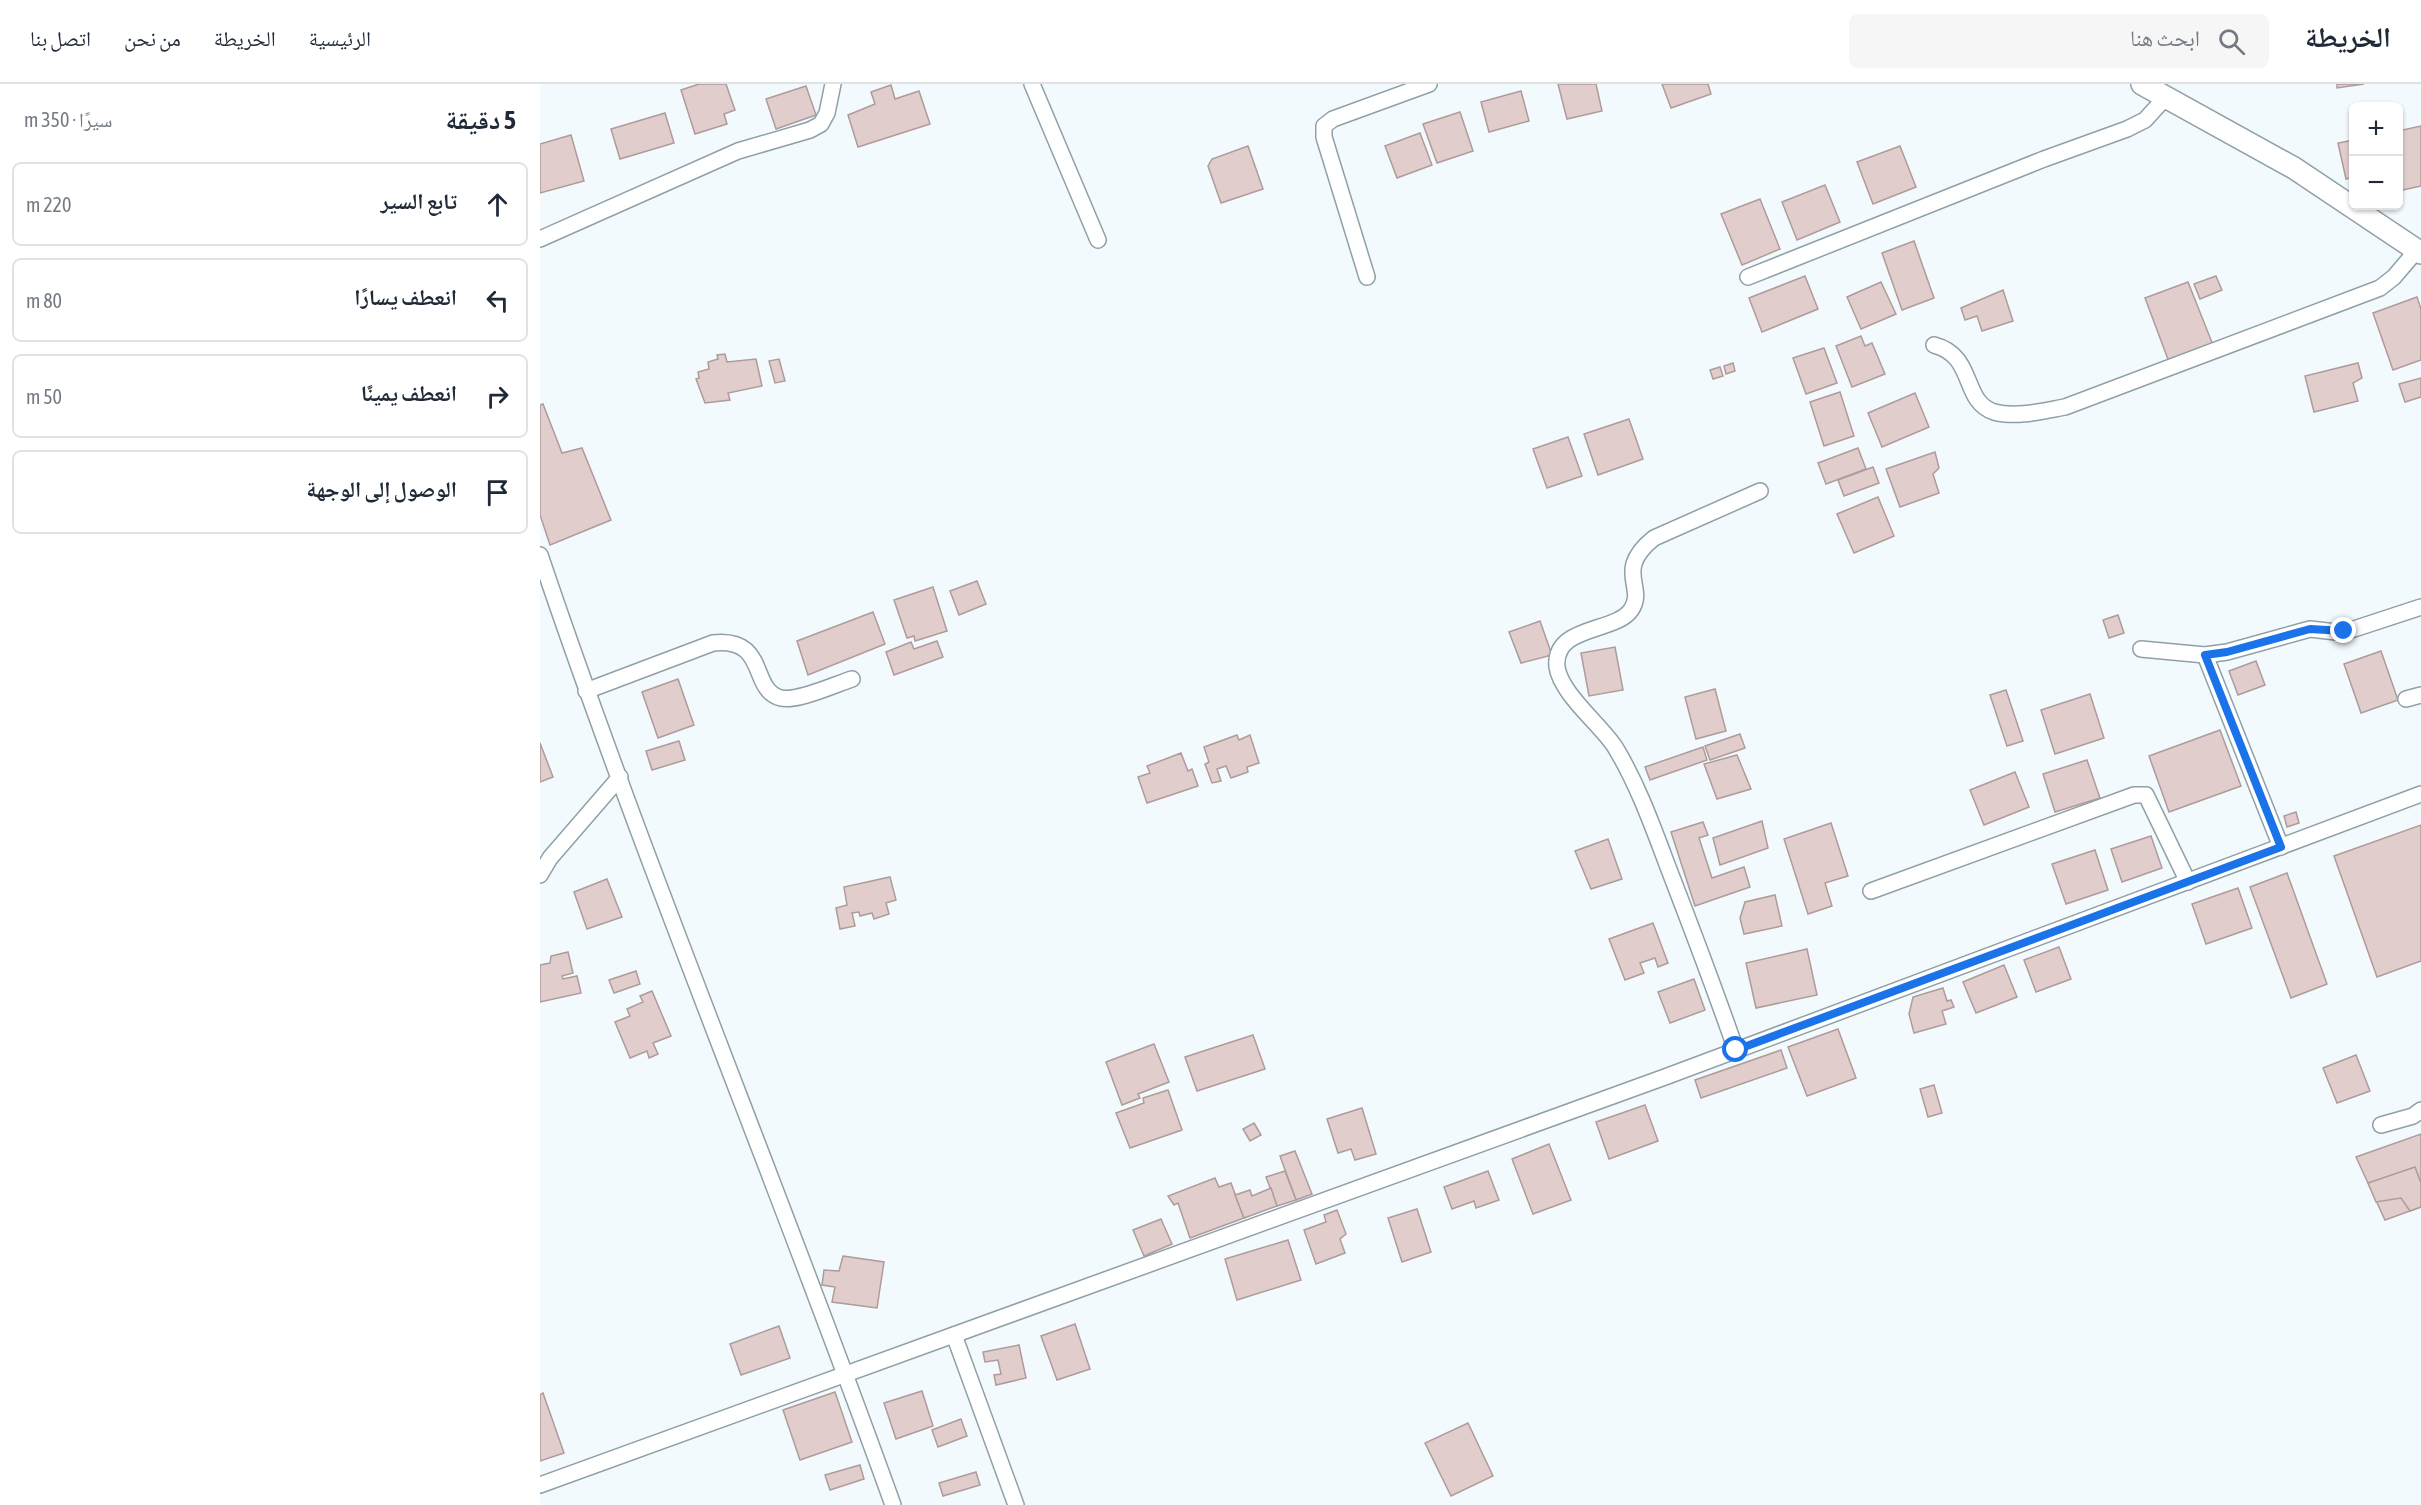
<!DOCTYPE html>
<html lang="ar">
<meta charset="utf-8">
<style>
:root{--surface:#fff;--page:#f6f6f7;--text:#1f2937;--muted:#747a83;--line:#e0e1e3}
body{margin:0;font-family:"Asap Condensed","Noto Naskh Arabic",sans-serif;background:var(--page);color:var(--text);direction:rtl}
.controls{position:absolute;right:18px;top:18px;display:grid;overflow:hidden;border-radius:9px;box-shadow:0 2px 4px #0004}
.controls button{width:54px;height:54px;display:grid;place-items:center;padding:0;border:0;border-bottom:2px solid var(--line);background:var(--surface);color:var(--text);font:30px sans-serif}
.stop{position:absolute;width:18px;height:18px;margin:-14px;border:4px solid #1a73e8;border-radius:50%;background:#fff}
.stop.end{background:#1a73e8;border-color:#fff;box-shadow:0 2px 6px #0008}
.list{margin:0;padding:0;list-style:none}
h2{display:flex;justify-content:space-between;align-items:center;height:78px;margin:0;padding:0 24px;font-size:26px}
h2 small{font-size:20px;font-weight:400;color:var(--muted)}
.list li{display:grid;grid-template-columns:39px 1fr auto;gap:18px;align-items:center;box-sizing:border-box;height:84px;margin:0 12px 12px;padding:0 12px;border:2px solid var(--line);border-radius:9px}
.list b{display:block;font-size:22px;white-space:nowrap}
.list em{font-size:20px;font-style:normal;color:var(--muted)}
.icon{flex:none;width:33px;height:33px;fill:none;stroke:currentColor;stroke-width:2;stroke-linecap:round;stroke-linejoin:round}
.map{position:relative;flex:none;width:1881px;height:1421px;overflow:hidden;direction:ltr}
header{display:flex;align-items:center;gap:36px;box-sizing:border-box;height:84px;padding:0 30px;background:var(--surface);border-bottom:2px solid var(--line)}
header strong{font-size:28px}
nav{display:flex;gap:33px;margin-inline-start:auto;font-size:21px}
.search{width:420px;height:54px;background:var(--page);display:flex;align-items:center;gap:15px;box-sizing:border-box;padding:0 21px;border-radius:9px;color:var(--muted);font-size:22px}
main{display:flex}
aside{flex:1;background:var(--surface)}
.map>svg:first-child{display:block}
.building{fill:#e2cdcd;stroke:#ae9b9a;stroke-width:1.5}
.lines{fill:none;stroke-linecap:round;stroke-linejoin:round}
.street-casing{stroke:#8fa0a8;stroke-width:18}
.secondary-casing{stroke:#8fa0a8;stroke-width:24}
.street{stroke:#fff;stroke-width:15}
.secondary{stroke:#fff;stroke-width:21}
.route{stroke:#1a73e8;stroke-width:8}
</style>
<header>
<strong>الخريطة</strong>
<div class="search"><svg class="icon" aria-label="search" viewBox="0 0 24 24"><circle cx="10" cy="10" r="6"/><path d="M15 15l6 6"/></svg>ابحث هنا</div>
<nav><a>الرئيسية</a><a>الخريطة</a><a>من نحن</a><a>اتصل بنا</a></nav>
</header>
<main>
<div class="map">
<svg width="1881" height="1421" viewBox="0 0 1881 1421">
<rect width="100%" height="100%" fill="#f3fafe"/>
<g class="building">
<polygon points="159,0 186,0 195,26 184,30 187,40 155,50 141,6"/>
<polygon points="1018,0 1056,0 1062,27 1027,35"/>
<polygon points="1122,0 1168,0 1171,10 1131,24"/>
<polygon points="1797,0 1824,0 1797,4"/>
<polygon points="351,1 355,15 379,7 390,40 318,63 308,31 335,20 331,8"/>
<polygon points="266,2 276,31 236,45 226,15"/>
<polygon points="981,7 989,37 949,48 941,18"/>
<polygon points="920,28 933,67 897,79 883,40"/>
<polygon points="125,29 134,59 80,75 71,45"/>
<polygon points="1881,42 1881,102 1858,107 1858,47"/>
<polygon points="880,49 892,81 857,94 845,62"/>
<polygon points="31,51 44,97 0,109 0,60"/>
<polygon points="1814,56 1814,93 1806,95 1798,59"/>
<polygon points="708,62 723,105 681,119 668,82 672,75"/>
<polygon points="1360,62 1376,103 1333,120 1317,78"/>
<polygon points="1285,101 1300,138 1257,156 1242,118"/>
<polygon points="1220,115 1240,165 1202,181 1181,130"/>
<polygon points="1374,157 1394,214 1362,226 1342,169"/>
<polygon points="1265,192 1278,225 1222,248 1209,214"/>
<polygon points="1676,192 1682,206 1660,215 1654,200"/>
<polygon points="1341,198 1356,230 1321,245 1307,213"/>
<polygon points="1648,198 1673,261 1629,278 1605,214"/>
<polygon points="1463,206 1473,237 1442,247 1437,232 1425,236 1421,224"/>
<polygon points="1877,213 1881,225 1881,276 1853,286 1833,229"/>
<polygon points="1321,252 1325,262 1332,259 1345,290 1312,303 1296,262"/>
<polygon points="1284,264 1297,299 1266,310 1253,274"/>
<polygon points="185,270 187,278 216,275 222,302 188,309 190,316 165,319 156,295 159,294 158,288 169,285 168,278 178,275 177,271"/>
<polygon points="239,275 245,297 235,299 229,277"/>
<polygon points="1193,279 1195,287 1186,290 1184,282"/>
<polygon points="1818,279 1822,294 1813,299 1818,317 1774,328 1765,292"/>
<polygon points="1180,283 1183,292 1173,295 1170,286"/>
<polygon points="1881,294 1881,313 1865,318 1859,300"/>
<polygon points="1300,308 1314,352 1284,362 1270,318"/>
<polygon points="1375,309 1389,343 1342,363 1328,329"/>
<polygon points="3,320 22,369 42,364 71,436 10,461 0,431 0,321"/>
<polygon points="1089,335 1103,375 1058,391 1044,350"/>
<polygon points="1028,353 1042,392 1007,404 993,365"/>
<polygon points="1318,364 1326,385 1286,400 1278,379"/>
<polygon points="1395,368 1399,384 1393,390 1399,409 1360,423 1346,385"/>
<polygon points="1333,383 1339,399 1304,412 1298,396"/>
<polygon points="1338,413 1354,452 1314,469 1297,430"/>
<polygon points="437,497 446,520 419,531 410,507"/>
<polygon points="393,503 407,547 375,557 374,552 367,554 354,516"/>
<polygon points="333,528 345,560 268,591 257,557"/>
<polygon points="1578,531 1584,549 1569,554 1563,536"/>
<polygon points="1000,537 1012,571 981,579 969,548"/>
<polygon points="397,557 403,573 354,591 346,568 371,558 374,565"/>
<polygon points="1075,563 1083,606 1049,612 1041,569"/>
<polygon points="1841,567 1858,616 1821,629 1804,580"/>
<polygon points="1716,577 1725,601 1698,611 1689,587"/>
<polygon points="138,595 154,641 118,654 102,608"/>
<polygon points="1175,605 1186,647 1156,655 1145,613"/>
<polygon points="1466,606 1483,657 1467,662 1450,611"/>
<polygon points="1550,610 1564,654 1515,670 1501,626"/>
<polygon points="1680,646 1701,702 1629,728 1609,672"/>
<polygon points="1200,650 1205,664 1170,676 1165,662"/>
<polygon points="697,651 699,656 710,651 719,679 707,683 708,688 691,694 686,682 677,685 681,697 672,699 665,680 669,678 664,663"/>
<polygon points="139,657 145,676 112,686 106,667"/>
<polygon points="0,659 13,693 0,698"/>
<polygon points="1163,663 1167,676 1110,696 1105,683"/>
<polygon points="641,669 648,687 652,685 658,702 607,719 598,693 610,689 607,682"/>
<polygon points="1197,671 1211,705 1177,715 1164,680"/>
<polygon points="1547,676 1560,714 1515,728 1503,690"/>
<polygon points="1475,688 1489,723 1444,741 1430,706"/>
<polygon points="1756,728 1759,739 1747,743 1744,732"/>
<polygon points="1222,737 1228,764 1180,781 1173,754"/>
<polygon points="1163,738 1168,751 1159,754 1172,794 1204,783 1210,803 1155,822 1131,748"/>
<polygon points="1291,739 1308,792 1285,799 1292,822 1268,830 1244,755"/>
<polygon points="1881,741 1881,877 1837,893 1794,772"/>
<polygon points="1611,752 1622,784 1582,798 1571,765"/>
<polygon points="1068,755 1082,795 1051,805 1035,767"/>
<polygon points="1555,766 1568,806 1526,820 1512,780"/>
<polygon points="1747,789 1787,900 1751,914 1710,803"/>
<polygon points="350,793 356,816 346,819 349,830 334,835 332,829 320,832 319,828 312,829 315,842 300,845 296,824 307,821 304,803"/>
<polygon points="67,795 82,833 47,845 34,808"/>
<polygon points="1698,804 1712,844 1666,860 1652,820"/>
<polygon points="1235,811 1242,842 1204,850 1200,834 1205,818"/>
<polygon points="1113,839 1128,879 1118,883 1115,874 1100,879 1104,889 1085,896 1069,855"/>
<polygon points="1519,863 1531,895 1496,908 1484,876"/>
<polygon points="1267,865 1277,911 1216,924 1206,879"/>
<polygon points="28,868 33,889 22,892 23,895 37,892 41,909 0,918 0,881 10,879 11,872"/>
<polygon points="1464,881 1477,913 1436,929 1423,898"/>
<polygon points="96,887 100,900 74,909 69,896"/>
<polygon points="1154,895 1165,926 1130,939 1118,908"/>
<polygon points="1403,904 1407,917 1411,916 1414,923 1402,927 1406,940 1374,949 1369,930 1373,913"/>
<polygon points="112,907 131,952 113,959 118,970 109,974 107,967 90,974 75,938 90,932 87,925 103,918 100,912"/>
<polygon points="1298,945 1316,994 1267,1012 1248,963"/>
<polygon points="713,951 725,985 657,1007 645,973"/>
<polygon points="614,960 629,998 598,1010 600,1014 582,1021 566,978"/>
<polygon points="1241,966 1247,984 1161,1014 1155,996"/>
<polygon points="1816,971 1830,1007 1797,1019 1783,984"/>
<polygon points="1394,1001 1402,1029 1388,1033 1380,1005"/>
<polygon points="628,1006 642,1046 590,1064 576,1029 604,1019 603,1014"/>
<polygon points="1105,1021 1118,1057 1069,1075 1056,1038"/>
<polygon points="822,1024 836,1070 815,1076 811,1065 798,1069 787,1035"/>
<polygon points="714,1039 721,1051 710,1057 703,1045"/>
<polygon points="1881,1050 1881,1123 1845,1136 1816,1073"/>
<polygon points="1009,1060 1031,1116 993,1130 972,1075"/>
<polygon points="755,1067 772,1110 756,1116 740,1072"/>
<polygon points="1875,1083 1881,1099 1881,1123 1870,1127 1861,1114 1836,1118 1828,1099"/>
<polygon points="745,1087 756,1116 737,1122 726,1093"/>
<polygon points="948,1087 959,1116 936,1124 934,1117 912,1125 904,1103"/>
<polygon points="675,1094 679,1103 691,1099 704,1134 650,1154 638,1119 634,1121 628,1112"/>
<polygon points="731,1104 737,1122 704,1134 695,1111 710,1106 712,1112"/>
<polygon points="877,1125 891,1168 862,1178 848,1134"/>
<polygon points="797,1126 806,1150 800,1155 805,1169 776,1180 764,1146 786,1138 784,1131"/>
<polygon points="621,1135 632,1160 604,1172 593,1146"/>
<polygon points="748,1156 761,1196 697,1216 685,1175"/>
<polygon points="303,1172 344,1178 337,1224 292,1218 295,1203 282,1201 284,1186 299,1187"/>
<polygon points="535,1240 550,1285 517,1296 501,1252"/>
<polygon points="239,1242 250,1274 201,1291 190,1260"/>
<polygon points="479,1261 486,1294 456,1301 454,1291 461,1290 458,1276 445,1278 443,1268"/>
<polygon points="382,1307 393,1342 356,1355 344,1319"/>
<polygon points="295,1308 312,1358 260,1376 243,1326"/>
<polygon points="3,1309 24,1369 0,1377 0,1311"/>
<polygon points="421,1335 427,1352 398,1363 392,1346"/>
<polygon points="928,1339 953,1392 911,1412 885,1359"/>
<polygon points="320,1381 324,1395 290,1406 285,1391"/>
<polygon points="436,1388 440,1401 403,1412 399,1399"/>
</g>
<g class="lines">
<defs>
<g id="street">
<polyline points="492,0 558,156"/>
<polyline points="0,155 198,67 270,46 281,40 287,29 293,0"/>
<polyline points="827,193 784,53 784,42 793,35 889,0"/>
<polyline points="1208,193 1504,75 1587,45 1605,36 1625,14"/>
<path d="M1394,261C1436,272 1421,317 1454,328C1476,334 1503,327 1525,323L1840,204L1854,193L1877,166"/>
<path d="M0,471C108,791 239,1103 353,1421"/>
<polyline points="1601,565 1665,571 1687,568 1770,545 1796,548 1814,545 1881,523"/>
<polyline points="1665,571 1741,763"/>
<path d="M46,607L173,559C229,553 209,606 241,614C257,618 296,600 312,595"/>
<polyline points="1866,615 1881,611"/>
<polyline points="0,791 10,774 80,693"/>
<polyline points="1331,807 1594,711 1606,711 1648,798"/>
<path d="M1196,966C1176,909 1155,853 1133,796C1116,752 1100,704 1075,663C1060,640 1021,610 1017,583C1013,541 1075,549 1091,526C1107,503 1073,487 1114,454L1220,407"/>
<polyline points="1841,1041 1873,1032 1881,1026"/>
<polyline points="414,1251 476,1421"/>
<polyline points="0,1401 1125,993 1881,710"/>
</g>
<polyline id="secondary" points="1602,0 1754,84 1881,169"/>
</defs>
<use href="#street" class="street-casing"/>
<use href="#secondary" class="secondary-casing"/>
<use href="#street" class="street"/>
<use href="#secondary" class="secondary"/>
</g>
<g class="lines">
<polyline class="route" points="1196,966 1741,763 1665,571 1687,568 1770,545 1804,547"/>
</g>
</svg>
<div class="controls">
<button>+</button>
<button>−</button>
</div>
<div class="stop" style="left:1196px;top:966px"></div>
<div class="stop end" style="left:1804px;top:547px"></div>
</div>
<aside>
<h2>5 دقيقة<small>سيرًا · 350 m</small></h2>
<ul class="list">
<li><svg class="icon" aria-label="ahead" viewBox="0 0 24 24"><path d="M12 20V5M6 11l6-6 6 6"/></svg><div><b>تابع السير</b></div><em>220 m</em></li>
<li><svg class="icon" aria-label="left" viewBox="0 0 24 24"><path d="M17 20v-9H6M10 6l-5 5 5 5"/></svg><div><b>انعطف يسارًا</b></div><em>80 m</em></li>
<li><svg class="icon" aria-label="right" viewBox="0 0 24 24"><path d="M7 20v-9h11M14 6l5 5-5 5"/></svg><div><b>انعطف يمينًا</b></div><em>50 m</em></li>
<li><svg class="icon" aria-label="arrive" viewBox="0 0 24 24"><path d="M6 21V4h12l-3 4 3 4H6"/></svg><div><b>الوصول إلى الوجهة</b></div></li>
</ul>
</aside>
</main>
